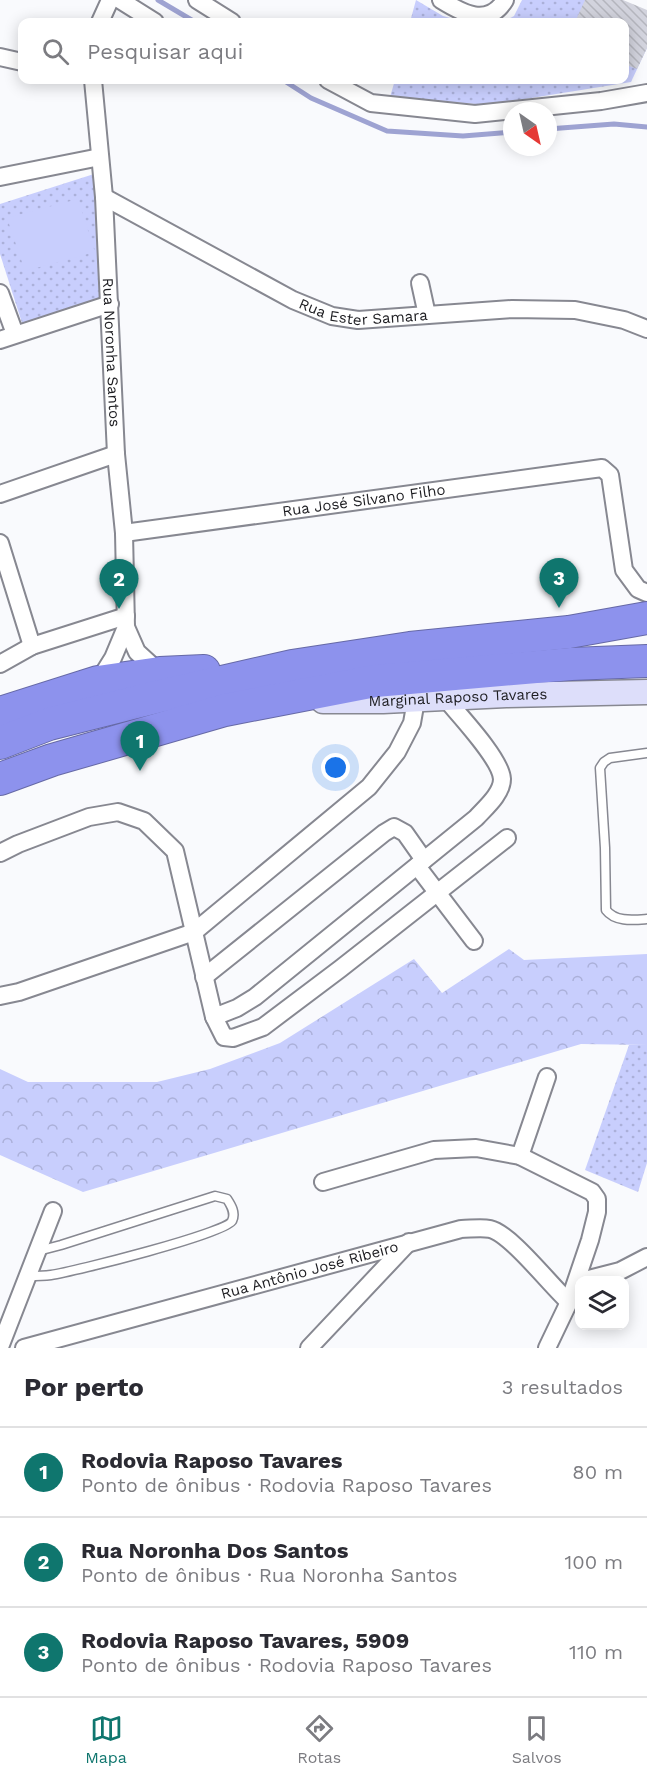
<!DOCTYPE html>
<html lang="pt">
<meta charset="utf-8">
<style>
:root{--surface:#fff;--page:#f2f2f3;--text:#2b2b33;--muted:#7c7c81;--line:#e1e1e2;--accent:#0f766e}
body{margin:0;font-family:"Work Sans",sans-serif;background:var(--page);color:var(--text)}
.controls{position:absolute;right:18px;bottom:18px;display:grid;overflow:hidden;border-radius:12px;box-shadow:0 3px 15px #0003}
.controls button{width:54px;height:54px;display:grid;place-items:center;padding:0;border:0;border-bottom:2px solid var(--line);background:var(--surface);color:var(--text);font:30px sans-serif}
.compass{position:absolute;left:503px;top:102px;width:54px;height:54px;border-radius:50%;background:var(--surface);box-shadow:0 3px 15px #0003;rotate:146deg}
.you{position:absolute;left:336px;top:768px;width:21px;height:21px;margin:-15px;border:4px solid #fff;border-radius:50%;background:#1a73e8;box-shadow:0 0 0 9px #1a73e833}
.badge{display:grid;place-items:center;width:39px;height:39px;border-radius:50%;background:var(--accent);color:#fff;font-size:20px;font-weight:700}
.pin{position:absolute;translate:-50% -50px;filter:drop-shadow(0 2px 3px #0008)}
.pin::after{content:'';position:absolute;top:32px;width:21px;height:18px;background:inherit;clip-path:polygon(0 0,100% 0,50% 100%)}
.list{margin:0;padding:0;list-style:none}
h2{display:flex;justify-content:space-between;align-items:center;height:78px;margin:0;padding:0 24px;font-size:26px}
h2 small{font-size:20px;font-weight:400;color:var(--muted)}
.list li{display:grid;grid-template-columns:39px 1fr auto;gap:18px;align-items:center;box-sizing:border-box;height:90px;padding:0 24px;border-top:2px solid var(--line)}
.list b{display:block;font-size:22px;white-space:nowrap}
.list p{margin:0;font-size:20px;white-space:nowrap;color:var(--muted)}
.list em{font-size:20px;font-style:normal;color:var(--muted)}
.icon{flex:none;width:33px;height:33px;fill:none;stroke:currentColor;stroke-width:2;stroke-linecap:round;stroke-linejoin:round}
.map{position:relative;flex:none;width:647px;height:1348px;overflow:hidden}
.search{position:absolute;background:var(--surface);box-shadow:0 3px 15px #0003;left:18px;right:18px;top:18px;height:66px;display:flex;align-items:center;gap:15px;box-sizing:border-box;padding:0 21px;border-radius:12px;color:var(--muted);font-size:22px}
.sheet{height:348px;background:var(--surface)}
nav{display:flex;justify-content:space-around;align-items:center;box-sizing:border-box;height:84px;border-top:2px solid var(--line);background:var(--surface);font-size:16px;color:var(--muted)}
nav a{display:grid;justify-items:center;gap:3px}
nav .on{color:var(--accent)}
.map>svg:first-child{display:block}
.forest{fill:url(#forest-crowns)}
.park{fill:url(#park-dots)}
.garden{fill:#c8cefd}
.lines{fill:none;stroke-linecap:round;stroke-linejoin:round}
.stream{stroke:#9ea3d2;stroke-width:5}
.building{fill:url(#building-back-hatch)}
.service-casing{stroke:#878891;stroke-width:11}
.minor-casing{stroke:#878891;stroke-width:20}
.secondary-casing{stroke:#878891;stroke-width:27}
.motorway-casing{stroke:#6669a6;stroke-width:34}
.service{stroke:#fff;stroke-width:8}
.minor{stroke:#fff;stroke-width:16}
.secondary{stroke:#dddefa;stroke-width:24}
.motorway{stroke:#8d92ed;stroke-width:32}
.labels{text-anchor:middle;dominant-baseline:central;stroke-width:4.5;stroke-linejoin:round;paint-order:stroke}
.street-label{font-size:15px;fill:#1d1d21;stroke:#fff}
</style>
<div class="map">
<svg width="647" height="1348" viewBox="0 0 647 1348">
<defs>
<pattern id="forest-crowns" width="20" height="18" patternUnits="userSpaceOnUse" patternTransform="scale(1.5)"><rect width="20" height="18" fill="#c8cefd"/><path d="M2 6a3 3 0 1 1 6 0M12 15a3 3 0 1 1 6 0" fill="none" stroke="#abb0d9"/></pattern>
<pattern id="park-dots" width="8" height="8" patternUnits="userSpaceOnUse" patternTransform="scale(1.5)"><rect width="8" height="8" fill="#c8cefd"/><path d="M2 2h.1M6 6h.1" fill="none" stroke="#abb0d9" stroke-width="1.8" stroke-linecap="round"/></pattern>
<pattern id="building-back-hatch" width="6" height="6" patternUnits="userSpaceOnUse" patternTransform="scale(1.5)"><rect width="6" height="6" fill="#d2d3dd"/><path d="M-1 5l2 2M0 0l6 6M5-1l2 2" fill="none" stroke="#b4b5bd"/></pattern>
</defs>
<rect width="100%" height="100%" fill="#f9fafd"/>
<polygon class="forest" points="509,949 524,960 647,954 647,1045 581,1044 83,1192 0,1155 0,1069 28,1082 157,1082 210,1069 280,1043 414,959 442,993"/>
<g class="park">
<polygon points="416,0 443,16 465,22 410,22"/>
<polygon points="522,0 623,0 647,48 631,82 488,105 390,97 395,80 624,80 624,22 503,22 514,16"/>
<polygon points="94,174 104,297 23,326 0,254 0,204"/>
<polygon points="629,1045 647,1045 647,1163 638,1192 585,1170"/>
</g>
<polygon class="garden" points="78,199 95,252 25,271 7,218"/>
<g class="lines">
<g class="stream">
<polyline points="158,0 195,22"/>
<polyline points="283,80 311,98 387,131 463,136 512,132"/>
<polyline points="548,129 614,124 647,127"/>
</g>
</g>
<polygon class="building" points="585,0 623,0 647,10 647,48 637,69 624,64 624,22 575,22"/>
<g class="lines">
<defs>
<g id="service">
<path d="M647,753L610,758L604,762L600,768L605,848L606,910C615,922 633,920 647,919"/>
<path d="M28,1276C35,1276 43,1276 51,1275C73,1272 227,1233 232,1221C236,1213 231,1205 227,1199L215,1196L61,1245L38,1251"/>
</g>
<g id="minor">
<polyline points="120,0 155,22"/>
<polyline points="197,0 232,22"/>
<path d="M441,0C462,13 488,28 505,0"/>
<polyline points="100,22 110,0"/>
<polyline points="0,57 22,62"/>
<path id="s1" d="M93,80L104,197L116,454L124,533L126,627L137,652L160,673"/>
<polyline points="328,80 371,103 475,114 601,101 647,93"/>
<polyline points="0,177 100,157"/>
<path id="s2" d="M104,197L293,300L332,316L358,320L512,309L575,310L624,320L647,329"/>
<polyline points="420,283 427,315"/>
<polyline points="0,293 15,334"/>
<polyline points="0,340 110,304"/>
<polyline points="0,494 116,454"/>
<path id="s3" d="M124,533L602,468L610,475L624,570L638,589L647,593"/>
<polyline points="0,543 32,646"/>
<polyline points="0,664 32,646 126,616"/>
<polyline points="98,682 113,658 126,627"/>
<path d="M0,853L18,844L89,817L118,812L144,821L175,851L214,1017L237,1008L255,997L476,818C485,808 502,794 502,779C501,759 459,715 445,698"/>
<polyline points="417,866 474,941"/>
<polyline points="204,977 384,833 394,827 405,833 424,860"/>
<polyline points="0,996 19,992 194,932 369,787 397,752 412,723 416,700"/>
<polyline points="214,1017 224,1037 233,1038 263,1027 340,969 507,838"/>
<polyline points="520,1156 547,1077"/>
<polyline points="323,1182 434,1150 476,1148 520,1156 592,1192 597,1199 597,1212 590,1240 569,1302 547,1348"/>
<polyline points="585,1280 620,1271 647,1257"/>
<polyline points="0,1347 53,1211"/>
<path id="s4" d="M24,1348L461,1229C470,1229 481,1227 490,1229C510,1233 551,1286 569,1302"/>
<polyline points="309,1348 409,1242"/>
</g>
<g id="secondary">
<path id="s5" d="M323,701H383L506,695L647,692"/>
</g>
<g id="motorway">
<polyline points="0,713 98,682 160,673 204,671"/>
<polyline points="0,743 49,724 156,697 292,666 410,648 569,632 647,618"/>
<polyline points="0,779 52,760 225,710 375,681 571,664 647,661"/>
</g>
</defs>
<use href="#service" class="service-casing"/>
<use href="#minor" class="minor-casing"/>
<use href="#secondary" class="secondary-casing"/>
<use href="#motorway" class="motorway-casing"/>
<use href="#service" class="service"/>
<use href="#minor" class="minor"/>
<use href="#secondary" class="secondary"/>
<use href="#motorway" class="motorway"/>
</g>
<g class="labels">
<g class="street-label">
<text stroke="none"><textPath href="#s2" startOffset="288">Rua Ester Samara</textPath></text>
<text stroke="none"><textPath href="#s1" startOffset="273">Rua Noronha Santos</textPath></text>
<text stroke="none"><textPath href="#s3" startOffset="242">Rua José Silvano Filho</textPath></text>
<text stroke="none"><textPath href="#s5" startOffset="135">Marginal Raposo Tavares</textPath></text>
<text stroke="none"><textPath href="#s4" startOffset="296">Rua Antônio José Ribeiro</textPath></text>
</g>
</g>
</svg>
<div class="controls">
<button><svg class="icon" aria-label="layers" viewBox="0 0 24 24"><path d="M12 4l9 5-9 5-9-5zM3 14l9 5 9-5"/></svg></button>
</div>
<svg class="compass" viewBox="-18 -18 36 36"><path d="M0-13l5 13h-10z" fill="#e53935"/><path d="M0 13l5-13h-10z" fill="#7c7c81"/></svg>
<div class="you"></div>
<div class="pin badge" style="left:140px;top:771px">1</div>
<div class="pin badge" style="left:119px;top:609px">2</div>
<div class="pin badge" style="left:559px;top:608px">3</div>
<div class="search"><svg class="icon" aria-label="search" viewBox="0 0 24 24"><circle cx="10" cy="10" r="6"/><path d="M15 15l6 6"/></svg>Pesquisar aqui</div>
</div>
<section class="sheet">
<h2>Por perto<small>3 resultados</small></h2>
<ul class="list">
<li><span class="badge">1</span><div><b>Rodovia Raposo Tavares</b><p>Ponto de ônibus · Rodovia Raposo Tavares</p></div><em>80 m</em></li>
<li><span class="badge">2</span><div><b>Rua Noronha Dos Santos</b><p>Ponto de ônibus · Rua Noronha Santos</p></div><em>100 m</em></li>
<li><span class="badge">3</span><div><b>Rodovia Raposo Tavares, 5909</b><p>Ponto de ônibus · Rodovia Raposo Tavares</p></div><em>110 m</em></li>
</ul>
</section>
<nav>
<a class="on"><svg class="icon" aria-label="map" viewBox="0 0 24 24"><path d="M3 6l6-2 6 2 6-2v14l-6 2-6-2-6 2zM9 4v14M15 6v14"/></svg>Mapa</a>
<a><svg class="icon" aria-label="directions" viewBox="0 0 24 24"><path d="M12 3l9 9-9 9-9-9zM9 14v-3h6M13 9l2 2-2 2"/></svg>Rotas</a>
<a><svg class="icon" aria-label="saved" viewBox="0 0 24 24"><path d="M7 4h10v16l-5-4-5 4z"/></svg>Salvos</a>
</nav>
